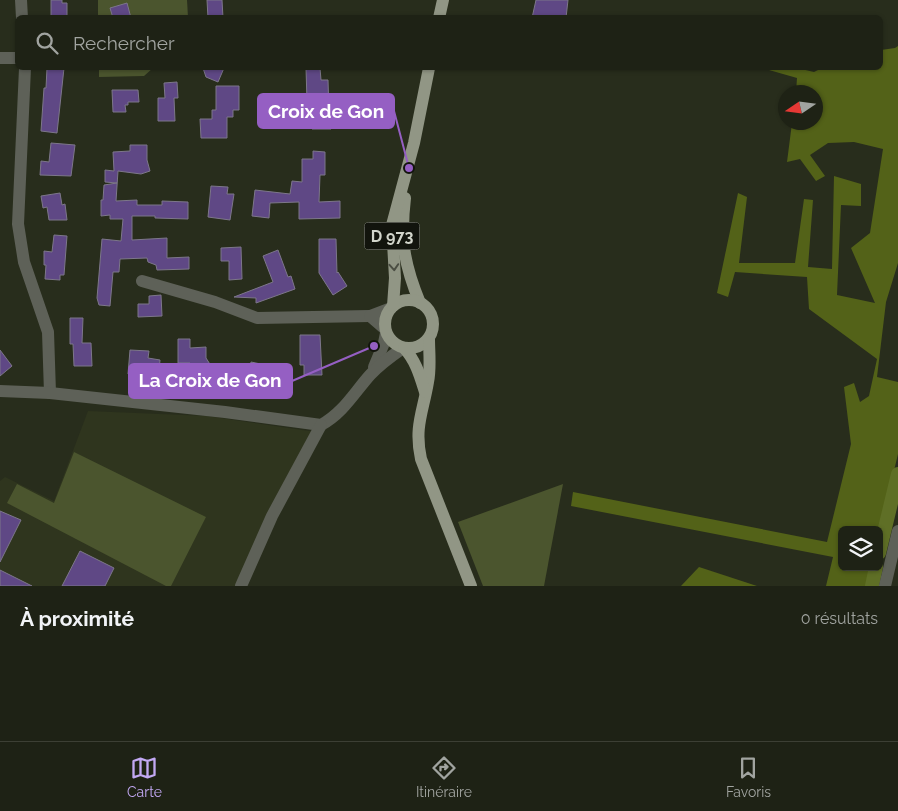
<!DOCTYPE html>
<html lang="fr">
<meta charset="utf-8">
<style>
:root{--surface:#1e2215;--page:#2b2f22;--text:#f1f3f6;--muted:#a1a4a0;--line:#3c3f34;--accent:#c2a8f3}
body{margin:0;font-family:Raleway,sans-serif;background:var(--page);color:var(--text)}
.controls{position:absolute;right:15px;bottom:15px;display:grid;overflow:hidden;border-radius:8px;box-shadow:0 1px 4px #0004}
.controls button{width:45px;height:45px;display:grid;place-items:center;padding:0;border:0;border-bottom:1px solid var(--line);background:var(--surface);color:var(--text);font:25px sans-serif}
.compass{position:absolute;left:778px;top:85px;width:45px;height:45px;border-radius:50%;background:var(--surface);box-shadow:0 1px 4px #0004;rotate:257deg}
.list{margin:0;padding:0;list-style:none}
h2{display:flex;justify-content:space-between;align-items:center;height:65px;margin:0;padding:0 20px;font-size:21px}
h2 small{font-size:16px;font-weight:400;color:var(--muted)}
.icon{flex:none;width:28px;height:28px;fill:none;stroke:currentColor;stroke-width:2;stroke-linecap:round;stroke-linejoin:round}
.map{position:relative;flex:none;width:898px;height:586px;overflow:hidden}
.search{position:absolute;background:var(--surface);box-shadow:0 1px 4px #0004;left:15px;right:15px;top:15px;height:55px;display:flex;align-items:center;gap:12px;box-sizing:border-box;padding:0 18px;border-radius:8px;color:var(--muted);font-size:19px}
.sheet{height:155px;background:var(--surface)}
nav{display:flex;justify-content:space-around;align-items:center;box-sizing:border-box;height:70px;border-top:1px solid var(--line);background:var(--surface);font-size:14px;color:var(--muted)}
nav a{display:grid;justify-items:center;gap:2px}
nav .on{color:var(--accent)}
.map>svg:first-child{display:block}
.built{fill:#2f351e}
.green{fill:#4b552e}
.forest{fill:#536218}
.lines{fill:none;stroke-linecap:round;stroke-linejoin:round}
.canal{stroke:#5f6f26;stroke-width:14}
.building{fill:#5f4885;stroke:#7d778a}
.minor{stroke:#5e6158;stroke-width:12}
.major{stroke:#919685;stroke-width:12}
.oneway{stroke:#4b4e43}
.labels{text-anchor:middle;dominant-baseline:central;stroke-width:4;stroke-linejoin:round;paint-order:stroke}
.shield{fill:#12140d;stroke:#989b92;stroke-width:1}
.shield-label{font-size:16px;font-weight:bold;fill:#d2d5cb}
.leader{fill:none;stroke:#955fc3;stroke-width:2}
.callout-dot{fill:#955fc3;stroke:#12140d;stroke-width:2}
.callout{fill:#955fc3;stroke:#955fc3;stroke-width:2}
.callout-label{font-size:19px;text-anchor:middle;font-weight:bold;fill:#fff}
</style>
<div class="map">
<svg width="898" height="586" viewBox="0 0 898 586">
<rect width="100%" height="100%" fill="#282d1c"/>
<polygon class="built" points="88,411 207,416 316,432 244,586 0,586 0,481 5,477 54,501"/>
<g class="green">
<polygon points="98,0 187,0 188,17 98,17"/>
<polygon points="99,68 153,68 144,76 99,77"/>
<polygon points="74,452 206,517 171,586 166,586 7,503 17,484 54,503"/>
<polygon points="563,484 544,586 483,586 458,522"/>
</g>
<g class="forest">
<polygon points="898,46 898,263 886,302 877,377 898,382 898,454 879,533 879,530 842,530 842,567 870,567 866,586 826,586 833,557 571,506 573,492 827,542 851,444 844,387 854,383 860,402 869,396 877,359 809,309 807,277 735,272 728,297 717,293 738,193 747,197 739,263 795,263 804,199 813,200 808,267 832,269 834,176 861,184 861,206 841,205 837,295 875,303 851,248 870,233 883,149 854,142 828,143 810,155 825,176 816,181 800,159 787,162 792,123 816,122 816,92 796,92 797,78 762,68 797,68 814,72 822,68 880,68 881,50 895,48"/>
<polygon points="699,567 757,586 681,586"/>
</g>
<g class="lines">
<g class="canal">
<polyline points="879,553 898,474"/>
<polyline points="872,586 876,567"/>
</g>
</g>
<g class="building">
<polygon points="51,0 62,0 62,3 67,3 67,18 51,18"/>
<polygon points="207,0 222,0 223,18 208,18"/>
<polygon points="536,0 568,0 566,18 532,18"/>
<polygon points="127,3 131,18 113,18 110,8"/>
<polygon points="47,68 64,68 57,133 41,131 44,88 46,88"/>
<polygon points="203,68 224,68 218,82 206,77"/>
<polygon points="306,68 320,68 321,80 328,80 329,114 331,114 331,129 312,129 312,101 307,101"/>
<polygon points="177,82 178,98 174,98 175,121 158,121 158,98 165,98 164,83"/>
<polygon points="216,86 239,86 239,110 233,110 233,117 227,117 227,138 201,138 200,119 212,119 212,110 216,110"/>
<polygon points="112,90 138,90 139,102 128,102 128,105 125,105 126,112 113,112"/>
<polygon points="51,143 75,145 71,176 40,175 41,161 49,162"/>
<polygon points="130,145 147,145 147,160 150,171 141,174 118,171 116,201 137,200 137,205 162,205 162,201 188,202 188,219 155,218 155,216 132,216 132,240 167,238 167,258 189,257 189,269 157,270 156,265 148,262 147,258 120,259 119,272 113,272 110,306 99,305 97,298 102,239 121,241 123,219 110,219 110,215 101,216 101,200 103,200 104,185 117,183 105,182 105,170 114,171 113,152 130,151"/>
<polygon points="313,151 325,152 325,175 320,175 319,202 340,201 340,218 299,219 299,202 270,203 269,218 252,216 255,190 290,194 292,181 302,182 302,159 313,159"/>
<polygon points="211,186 228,187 227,194 234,194 230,220 208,217"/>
<polygon points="60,193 62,205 65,204 67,220 49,220 47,207 43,208 41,196"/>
<polygon points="54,235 67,236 64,275 60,275 60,280 45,279 46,265 44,265 44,251 52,252"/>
<polygon points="319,239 336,239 337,273 338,272 347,286 333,295 319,273"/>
<polygon points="241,247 242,279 229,280 229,261 221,261 221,248"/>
<polygon points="278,250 288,277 291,276 295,289 256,303 256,298 234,297 273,282 263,256"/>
<polygon points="161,295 162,316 138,317 138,304 149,304 149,296"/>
<polygon points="70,318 83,318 82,343 91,343 92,366 74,366 73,344 70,344"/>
<polygon points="300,335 320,335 322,375 304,375 304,365 300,365"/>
<polygon points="178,339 190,339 190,348 206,347 206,358 213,369 209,371 216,383 206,389 199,377 190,377 190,363 178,363"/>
<polygon points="0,350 12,366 0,376"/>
<polygon points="130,350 149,351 148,358 160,360 158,381 134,378 134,375 128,374"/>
<polygon points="251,362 270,366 268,376 271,377 268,398 246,395"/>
<polygon points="0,511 21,520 0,562"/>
<polygon points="80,551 114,568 105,586 62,586"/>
<polygon points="0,570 32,586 0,586"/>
</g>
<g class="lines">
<g class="minor">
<polyline points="21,0 22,18"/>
<polyline points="0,58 18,58"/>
<polyline points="25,68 18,224 24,262 48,332 50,393"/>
<polyline points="142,281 215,302 257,318 370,316"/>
<polyline points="385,329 370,316 391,308"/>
<polyline points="374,367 384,343 386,333"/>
<path d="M0,391L50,393L225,412L321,425C343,413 354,393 370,375C380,364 390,357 403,348"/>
<polyline points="241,586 272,516 321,425"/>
<polyline points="885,586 898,531"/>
</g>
<g class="major">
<polyline points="439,18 443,0"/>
<path d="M405,198C400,240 404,264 420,303"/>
<circle cx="409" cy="324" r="24"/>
<polyline points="393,306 395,278 392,225 414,143 429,68"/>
<path d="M429,339C429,353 431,368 428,382C423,412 414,427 421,459L471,586"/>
<path d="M404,348C416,361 420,376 425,392"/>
</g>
</g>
<defs><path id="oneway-chevron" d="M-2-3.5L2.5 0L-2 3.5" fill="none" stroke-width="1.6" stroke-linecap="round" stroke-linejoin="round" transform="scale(1.25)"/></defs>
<use class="oneway" href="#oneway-chevron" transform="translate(394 267) rotate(86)"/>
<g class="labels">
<rect class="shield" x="364.5" y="222.5" width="55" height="27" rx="4"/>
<g class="shield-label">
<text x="392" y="236">D 973</text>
</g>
</g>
<path class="leader" d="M409 168L394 111M374 346L292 381"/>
<g class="callout-dot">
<circle cx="409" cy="168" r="5"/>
<circle cx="374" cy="346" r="5"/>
</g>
<g class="callout">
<rect x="258" y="94" width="136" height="34" rx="5"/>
<rect x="129" y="364" width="163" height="34" rx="5"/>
</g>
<g class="callout-label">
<text x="326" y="118">Croix de Gon</text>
<text x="210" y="387">La Croix de Gon</text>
</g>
</svg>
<div class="controls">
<button><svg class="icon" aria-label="layers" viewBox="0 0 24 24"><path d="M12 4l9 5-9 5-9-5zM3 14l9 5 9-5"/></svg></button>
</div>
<svg class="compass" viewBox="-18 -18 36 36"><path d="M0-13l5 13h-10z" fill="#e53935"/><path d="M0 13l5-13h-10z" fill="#a1a4a0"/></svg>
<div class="search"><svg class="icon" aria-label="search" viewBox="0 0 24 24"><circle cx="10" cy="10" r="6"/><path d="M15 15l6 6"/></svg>Rechercher</div>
</div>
<section class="sheet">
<h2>À proximité<small>0 résultats</small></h2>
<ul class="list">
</ul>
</section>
<nav>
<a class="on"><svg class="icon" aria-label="map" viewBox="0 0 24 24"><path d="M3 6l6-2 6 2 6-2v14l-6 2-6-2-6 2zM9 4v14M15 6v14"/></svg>Carte</a>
<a><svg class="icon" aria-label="directions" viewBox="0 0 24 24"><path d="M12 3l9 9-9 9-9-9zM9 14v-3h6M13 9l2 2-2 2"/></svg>Itinéraire</a>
<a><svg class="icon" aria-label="saved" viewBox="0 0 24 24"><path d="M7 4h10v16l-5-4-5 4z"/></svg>Favoris</a>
</nav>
